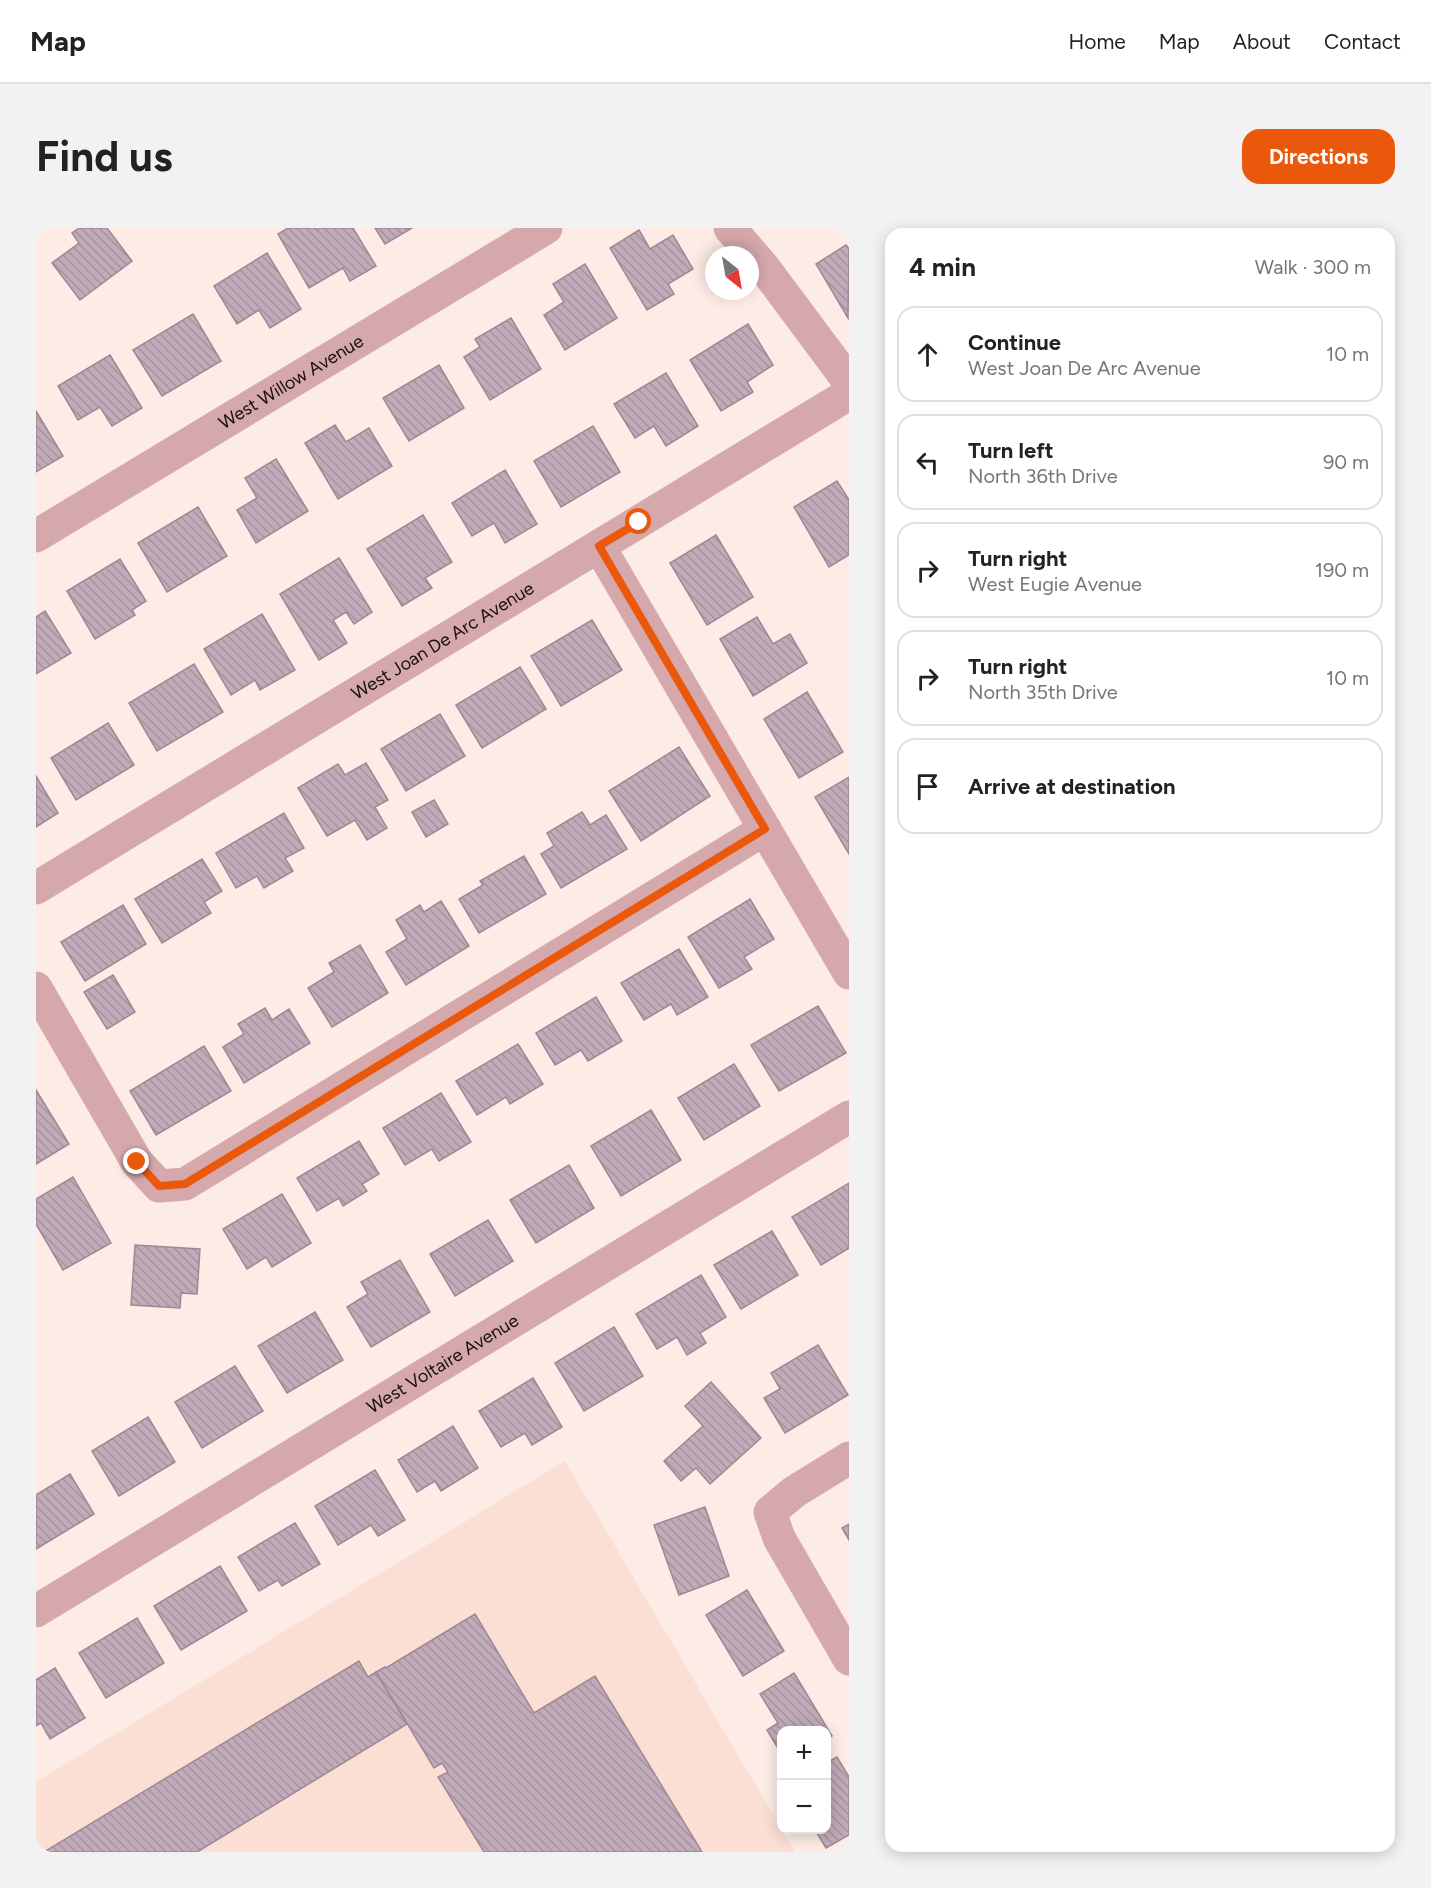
<!DOCTYPE html>
<meta charset="utf-8">
<style>
:root{--surface:#fff;--page:#f2f2f2;--text:#222;--muted:#767676;--line:#e0e0e0;--accent:#ea580c}
body{margin:0;font-family:Figtree,sans-serif;background:var(--page);color:var(--text)}
.controls{position:absolute;right:18px;bottom:18px;display:grid;overflow:hidden;border-radius:12px;box-shadow:0 3px 15px #0003}
.controls button{width:54px;height:54px;display:grid;place-items:center;padding:0;border:0;border-bottom:2px solid var(--line);background:var(--surface);color:var(--text);font:30px sans-serif}
.compass{position:absolute;left:669px;top:18px;width:54px;height:54px;border-radius:50%;background:var(--surface);box-shadow:0 3px 15px #0003;rotate:149deg}
.stop{position:absolute;width:18px;height:18px;margin:-14px;border:4px solid #ea580c;border-radius:50%;background:#fff}
.stop.end{background:#ea580c;border-color:#fff;box-shadow:0 2px 6px #0008}
.list{margin:0;padding:0;list-style:none}
h2{display:flex;justify-content:space-between;align-items:center;height:78px;margin:0;padding:0 24px;font-size:26px}
h2 small{font-size:20px;font-weight:400;color:var(--muted)}
.list li{display:grid;grid-template-columns:39px 1fr auto;gap:18px;align-items:center;box-sizing:border-box;height:96px;margin:0 12px 12px;padding:0 12px;border:2px solid var(--line);border-radius:18px}
.list b{display:block;font-size:22px;white-space:nowrap}
.list p{margin:0;font-size:20px;white-space:nowrap;color:var(--muted)}
.list em{font-size:20px;font-style:normal;color:var(--muted)}
.icon{flex:none;width:33px;height:33px;fill:none;stroke:currentColor;stroke-width:2;stroke-linecap:round;stroke-linejoin:round}
.map{position:relative;flex:none;width:813px;height:1624px;overflow:hidden;border-radius:18px}
header{display:flex;align-items:center;gap:36px;box-sizing:border-box;height:84px;padding:0 30px;background:var(--surface);border-bottom:2px solid var(--line)}
header strong{font-size:28px}
nav{display:flex;gap:33px;margin-inline-start:auto;font-size:21px}
.intro{display:flex;align-items:center;justify-content:space-between;box-sizing:border-box;height:144px;padding:0 36px}
h1{margin:0;font-size:42px}
.button{padding:15px 27px;border-radius:18px;background:var(--accent);color:#fff;font-size:21px;font-weight:700}
main{display:flex;gap:36px;padding:0 36px}
aside{flex:1;background:var(--surface);border-radius:18px;box-shadow:0 3px 15px #0003}
.map>svg:first-child{display:block}
.built{fill:#fbdfd4}
.building{fill:url(#building-back-hatch);stroke:#9e8896;stroke-width:1.5}
.lines{fill:none;stroke-linecap:round;stroke-linejoin:round}
.minor{stroke:#d5a8ac;stroke-width:33}
.route{stroke:#ea580c;stroke-width:8}
.labels{text-anchor:middle;dominant-baseline:central;stroke-width:4.5;stroke-linejoin:round;paint-order:stroke}
.street-label{font-size:18px;fill:#19100d;stroke:#fdfdfd}
</style>
<header>
<strong>Map</strong>
<nav><a>Home</a><a>Map</a><a>About</a><a>Contact</a></nav>
</header>
<div class="intro"><h1>Find us</h1><a class="button">Directions</a></div>
<main>
<div class="map">
<svg width="813" height="1624" viewBox="0 0 813 1624">
<defs>
<pattern id="building-back-hatch" width="6" height="6" patternUnits="userSpaceOnUse" patternTransform="scale(1.5)"><rect width="6" height="6" fill="#c2abb9"/><path d="M-1 5l2 2M0 0l6 6M5-1l2 2" fill="none" stroke="#a6929e"/></pattern>
</defs>
<rect width="100%" height="100%" fill="#fdece6"/>
<polygon class="built" points="529,1233 759,1624 0,1624 0,1554"/>
<g class="building">
<polygon points="43,0 71,0 96,33 44,72 16,35 43,15 36,5"/>
<polygon points="252,0 280,0 281,2 284,0 317,0 340,38 314,53 307,40 273,60 242,6"/>
<polygon points="339,0 376,0 349,16"/>
<polygon points="603,2 614,21 637,7 657,41 632,56 638,66 611,82 574,20"/>
<polygon points="810,17 813,21 812,90 780,36"/>
<polygon points="231,25 265,81 234,100 223,82 201,96 178,58"/>
<polygon points="549,36 581,90 529,122 508,87 528,74 517,56"/>
<polygon points="157,86 185,133 126,168 97,122"/>
<polygon points="475,90 505,141 454,172 428,129 444,119 439,111"/>
<polygon points="712,96 737,137 711,154 717,164 685,183 654,132"/>
<polygon points="74,127 106,180 76,198 64,179 42,192 22,158"/>
<polygon points="403,137 428,180 373,213 347,170"/>
<polygon points="630,145 662,198 630,218 618,198 599,210 578,176"/>
<polygon points="0,183 27,228 0,244"/>
<polygon points="299,197 310,214 333,200 356,238 302,271 269,215"/>
<polygon points="557,198 584,244 525,279 498,233"/>
<polygon points="240,231 272,283 220,315 201,282 221,270 209,250"/>
<polygon points="469,242 501,296 469,315 458,295 436,308 416,275"/>
<polygon points="801,253 813,272 813,327 793,339 758,279"/>
<polygon points="162,279 191,328 131,364 102,315"/>
<polygon points="387,287 416,334 389,350 396,360 366,378 331,321"/>
<polygon points="680,307 717,369 671,397 634,335"/>
<polygon points="303,330 336,384 318,396 310,384 297,392 311,415 283,432 244,366"/>
<polygon points="84,331 110,373 96,382 99,387 59,411 31,363"/>
<polygon points="9,383 35,425 0,446 0,389"/>
<polygon points="226,386 259,442 224,462 219,452 195,467 168,421"/>
<polygon points="721,389 737,416 754,406 771,435 717,468 684,411"/>
<polygon points="556,392 586,442 525,478 495,428"/>
<polygon points="158,436 187,484 121,523 93,475"/>
<polygon points="484,439 510,481 446,520 420,477"/>
<polygon points="771,464 807,524 763,550 728,491"/>
<polygon points="404,486 429,528 370,563 345,521"/>
<polygon points="72,495 98,537 40,572 15,530"/>
<polygon points="643,519 674,568 605,613 573,563"/>
<polygon points="330,535 352,572 339,579 351,600 331,612 319,592 291,608 262,560 302,536 309,547"/>
<polygon points="0,548 22,585 0,599"/>
<polygon points="813,549 813,626 779,569"/>
<polygon points="398,572 412,596 390,609 376,584"/>
<polygon points="546,584 554,597 570,587 591,621 525,660 505,626 518,618 511,605"/>
<polygon points="248,585 268,620 249,630 257,643 228,660 221,648 200,660 180,625"/>
<polygon points="488,628 510,666 443,705 423,671 447,657 444,653"/>
<polygon points="166,631 186,663 168,674 175,685 126,715 99,671"/>
<polygon points="714,671 738,711 708,729 716,741 683,760 652,709"/>
<polygon points="405,673 433,718 370,757 350,724 371,711 360,692 384,677 388,684"/>
<polygon points="87,677 110,716 49,753 25,714"/>
<polygon points="324,717 352,765 296,799 272,760 298,744 293,735"/>
<polygon points="643,721 672,769 641,787 635,776 608,792 585,755"/>
<polygon points="77,747 99,784 71,801 48,764"/>
<polygon points="560,769 586,813 552,833 545,822 519,837 500,805"/>
<polygon points="782,778 810,825 743,863 715,817"/>
<polygon points="229,780 236,792 253,781 274,815 208,855 187,819 208,806 202,796"/>
<polygon points="482,816 507,856 474,876 470,869 441,887 420,853"/>
<polygon points="168,818 195,863 120,907 94,863"/>
<polygon points="698,836 724,878 668,912 642,870"/>
<polygon points="0,862 33,916 0,936"/>
<polygon points="405,865 435,914 403,933 396,921 369,937 347,900"/>
<polygon points="615,882 645,932 585,968 555,918"/>
<polygon points="323,913 343,946 326,956 331,963 307,978 303,970 281,983 261,950"/>
<polygon points="533,937 558,980 500,1015 474,972"/>
<polygon points="37,949 75,1015 27,1042 0,996 0,971"/>
<polygon points="813,955 813,1020 785,1037 756,989"/>
<polygon points="246,966 275,1015 236,1039 230,1029 211,1041 187,1001"/>
<polygon points="452,992 477,1033 419,1068 394,1026"/>
<polygon points="736,1003 762,1047 705,1081 678,1037"/>
<polygon points="99,1017 164,1021 161,1066 145,1065 144,1080 95,1077"/>
<polygon points="364,1032 394,1084 335,1119 311,1079 332,1066 325,1054"/>
<polygon points="665,1047 690,1089 664,1105 670,1115 651,1127 641,1109 621,1121 600,1086"/>
<polygon points="279,1084 307,1132 251,1165 222,1118"/>
<polygon points="578,1099 607,1148 548,1183 519,1135"/>
<polygon points="782,1117 812,1167 749,1205 728,1170 744,1161 735,1145"/>
<polygon points="199,1138 227,1183 166,1220 139,1174"/>
<polygon points="497,1150 526,1199 496,1217 489,1205 465,1219 443,1183"/>
<polygon points="675,1154 725,1210 674,1256 660,1240 645,1253 628,1233 667,1198 649,1178"/>
<polygon points="112,1189 139,1234 83,1268 56,1223"/>
<polygon points="417,1198 442,1240 405,1263 399,1253 381,1264 362,1232"/>
<polygon points="339,1242 369,1292 342,1308 335,1297 302,1317 279,1278"/>
<polygon points="34,1246 58,1286 0,1321 0,1267"/>
<polygon points="669,1279 693,1348 643,1367 618,1297"/>
<polygon points="259,1295 284,1336 246,1358 242,1352 223,1363 202,1329"/>
<polygon points="813,1296 813,1312 806,1300"/>
<polygon points="184,1338 211,1383 145,1422 118,1378"/>
<polygon points="711,1362 748,1423 707,1448 670,1387"/>
<polygon points="439,1386 498,1485 559,1448 666,1624 448,1624 402,1549 412,1544 406,1535 398,1540 340,1444 349,1439 350,1440"/>
<polygon points="101,1390 128,1435 70,1470 43,1425"/>
<polygon points="323,1433 332,1449 340,1444 371,1496 161,1624 8,1624"/>
<polygon points="19,1440 49,1490 14,1511 5,1495 0,1498 0,1452"/>
<polygon points="758,1445 796,1508 790,1511 790,1502 746,1502 746,1527 731,1502 742,1495 724,1466"/>
<polygon points="801,1529 813,1549 813,1607 790,1620 779,1602 790,1602 790,1535"/>
</g>
<g class="lines">
<g class="minor">
<polyline points="694,0 729,41 813,154"/>
<path id="s1" d="M0,308L510,0"/>
<polyline points="563,318 813,745"/>
<path id="s2" d="M0,660L813,166"/>
<polyline points="0,760 101,934 123,958 149,956 729,601"/>
<polyline points="813,1230 758,1264 734,1284 743,1310 813,1431"/>
<path id="s3" d="M0,1383L813,889"/>
</g>
</g>
<g class="lines">
<polyline class="route" points="101,934 123,958 149,956 729,601 563,318 603,294"/>
</g>
<g class="labels">
<g class="street-label">
<text stroke="none"><textPath href="#s1" startOffset="298">West Willow Avenue</textPath></text>
<text stroke="none"><textPath href="#s2" startOffset="476">West Joan De Arc Avenue</textPath></text>
<text stroke="none"><textPath href="#s3" startOffset="476">West Voltaire Avenue</textPath></text>
</g>
</g>
</svg>
<div class="controls">
<button>+</button>
<button>−</button>
</div>
<svg class="compass" viewBox="-18 -18 36 36"><path d="M0-13l5 13h-10z" fill="#e53935"/><path d="M0 13l5-13h-10z" fill="#767676"/></svg>
<div class="stop" style="left:603px;top:294px"></div>
<div class="stop end" style="left:101px;top:934px"></div>
</div>
<aside>
<h2>4 min<small>Walk · 300 m</small></h2>
<ul class="list">
<li><svg class="icon" aria-label="ahead" viewBox="0 0 24 24"><path d="M12 20V5M6 11l6-6 6 6"/></svg><div><b>Continue</b><p>West Joan De Arc Avenue</p></div><em>10 m</em></li>
<li><svg class="icon" aria-label="left" viewBox="0 0 24 24"><path d="M17 20v-9H6M10 6l-5 5 5 5"/></svg><div><b>Turn left</b><p>North 36th Drive</p></div><em>90 m</em></li>
<li><svg class="icon" aria-label="right" viewBox="0 0 24 24"><path d="M7 20v-9h11M14 6l5 5-5 5"/></svg><div><b>Turn right</b><p>West Eugie Avenue</p></div><em>190 m</em></li>
<li><svg class="icon" aria-label="right" viewBox="0 0 24 24"><path d="M7 20v-9h11M14 6l5 5-5 5"/></svg><div><b>Turn right</b><p>North 35th Drive</p></div><em>10 m</em></li>
<li><svg class="icon" aria-label="arrive" viewBox="0 0 24 24"><path d="M6 21V4h12l-3 4 3 4H6"/></svg><div><b>Arrive at destination</b></div></li>
</ul>
</aside>
</main>
